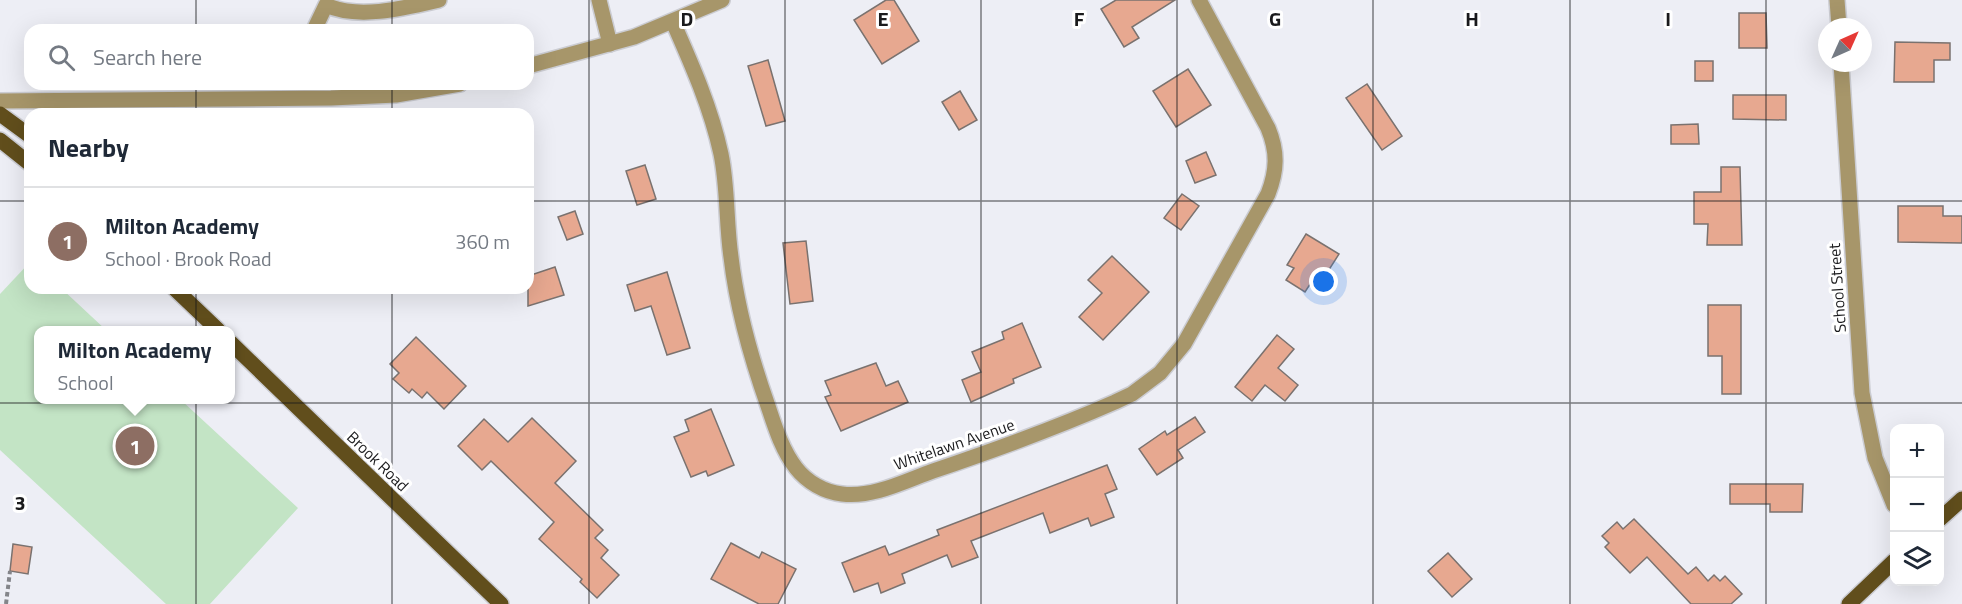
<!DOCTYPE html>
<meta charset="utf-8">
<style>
:root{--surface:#fff;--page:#f6f6f7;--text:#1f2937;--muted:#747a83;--line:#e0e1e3;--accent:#83781c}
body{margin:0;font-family:"Titillium Web",sans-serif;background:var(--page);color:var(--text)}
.controls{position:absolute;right:18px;bottom:18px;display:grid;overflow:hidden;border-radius:12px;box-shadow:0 6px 24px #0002}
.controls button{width:54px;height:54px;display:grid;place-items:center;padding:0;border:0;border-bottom:2px solid var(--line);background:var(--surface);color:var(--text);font:30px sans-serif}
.compass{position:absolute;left:1818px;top:18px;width:54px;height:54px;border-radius:50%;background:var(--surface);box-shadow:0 6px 24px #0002;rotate:45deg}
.you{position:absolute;left:1324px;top:282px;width:21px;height:21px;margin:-15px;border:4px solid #fff;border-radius:50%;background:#1a73e8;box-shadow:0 0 0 9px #1a73e833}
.badge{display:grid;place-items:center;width:39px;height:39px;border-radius:50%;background:var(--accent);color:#fff;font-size:20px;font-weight:700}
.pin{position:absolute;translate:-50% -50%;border:3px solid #fff;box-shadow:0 2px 6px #0006}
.popup{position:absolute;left:34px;top:326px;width:201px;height:78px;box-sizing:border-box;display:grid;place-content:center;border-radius:12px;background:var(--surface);filter:drop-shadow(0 2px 4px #0005);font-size:20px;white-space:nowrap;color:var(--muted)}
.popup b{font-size:22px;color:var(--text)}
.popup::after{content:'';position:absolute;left:50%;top:100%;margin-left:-12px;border:12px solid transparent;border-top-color:var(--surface)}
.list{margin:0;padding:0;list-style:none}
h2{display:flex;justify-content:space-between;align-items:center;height:78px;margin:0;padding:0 24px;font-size:26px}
h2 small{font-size:20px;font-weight:400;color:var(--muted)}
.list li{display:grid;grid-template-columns:39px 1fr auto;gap:18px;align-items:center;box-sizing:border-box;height:108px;padding:0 24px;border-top:2px solid var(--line)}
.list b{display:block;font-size:22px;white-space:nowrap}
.list p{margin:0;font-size:20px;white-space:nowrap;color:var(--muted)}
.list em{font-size:20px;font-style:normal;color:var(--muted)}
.icon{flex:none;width:33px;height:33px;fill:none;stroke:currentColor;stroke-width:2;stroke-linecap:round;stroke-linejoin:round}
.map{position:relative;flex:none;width:1962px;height:604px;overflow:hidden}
.search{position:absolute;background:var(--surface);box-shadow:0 6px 24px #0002;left:24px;top:24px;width:510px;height:66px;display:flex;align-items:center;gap:15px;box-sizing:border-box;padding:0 21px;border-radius:18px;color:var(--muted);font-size:22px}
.panel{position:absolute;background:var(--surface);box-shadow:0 6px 24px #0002;left:24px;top:108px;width:510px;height:186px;border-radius:18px}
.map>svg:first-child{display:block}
.pitch{fill:#c3e4c5}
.building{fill:#e7a890;stroke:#7a726f;stroke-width:1.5}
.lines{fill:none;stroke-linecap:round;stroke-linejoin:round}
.minor-casing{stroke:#cbccd2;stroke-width:18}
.major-casing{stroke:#cbccd2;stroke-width:18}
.path{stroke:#84858a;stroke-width:4;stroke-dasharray:4.5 3;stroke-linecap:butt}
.minor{stroke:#a7966a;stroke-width:15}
.major{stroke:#614e1c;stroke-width:15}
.grid{fill:none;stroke:#1a1a1c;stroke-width:1.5;stroke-opacity:0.55}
.labels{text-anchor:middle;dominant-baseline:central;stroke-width:6;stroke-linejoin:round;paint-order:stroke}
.street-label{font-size:16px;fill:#1a1a1c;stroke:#fff}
.grid-label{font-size:20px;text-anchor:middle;font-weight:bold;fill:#1a1a1c;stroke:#fff;stroke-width:6;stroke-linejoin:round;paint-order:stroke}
</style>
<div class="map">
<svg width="1962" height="604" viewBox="0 0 1962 604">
<rect width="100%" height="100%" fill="#edeef5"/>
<polygon class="pitch" points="30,262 30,288 61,288 106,330 39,330 39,400 181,400 298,508 210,604 166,604 0,450 0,294"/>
<g class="building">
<polygon points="886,0 894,0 919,41 882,64 854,20"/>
<polygon points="1116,0 1175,0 1132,27 1139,38 1124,47 1101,9"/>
<polygon points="1739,13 1766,13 1767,48 1739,48"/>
<polygon points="1895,42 1950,43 1950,60 1934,60 1934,82 1894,82"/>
<polygon points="768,60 785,121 766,126 748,66"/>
<rect x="1695" y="61" width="18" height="20"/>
<polygon points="1188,69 1211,105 1176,127 1153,91"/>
<polygon points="1367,84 1402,136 1382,150 1346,98"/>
<polygon points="960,91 977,120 959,130 942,102"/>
<polygon points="1733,95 1786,95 1786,120 1733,119"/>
<polygon points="1698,124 1699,144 1671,144 1671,125"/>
<polygon points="1206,152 1216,175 1195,183 1186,161"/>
<polygon points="645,165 656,199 637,205 626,171"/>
<polygon points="1721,167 1740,167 1742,245 1707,245 1708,224 1694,224 1694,192 1721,192"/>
<polygon points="1182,194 1199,206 1181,230 1164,218"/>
<polygon points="1898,206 1943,206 1943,216 1962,216 1962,243 1898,242"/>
<polygon points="575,211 583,234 567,240 558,217"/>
<polygon points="1306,234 1339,254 1325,276 1318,272 1305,292 1286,280 1294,268 1287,265"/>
<polygon points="806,241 813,301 790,304 783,243"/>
<polygon points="1112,256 1149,292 1103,340 1079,317 1102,293 1088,280"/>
<polygon points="555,267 564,295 528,306 528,276"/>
<polygon points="667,272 690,348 667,355 651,306 635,311 627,285"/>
<polygon points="1708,305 1741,305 1741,394 1722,394 1722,356 1708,356"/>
<polygon points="1022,323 1041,367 1013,379 1014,383 971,402 962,380 981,372 972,352 1004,339 1002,332"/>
<polygon points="1277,335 1294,349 1278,368 1298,385 1285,401 1265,385 1252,401 1235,387"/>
<polygon points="416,337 466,386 444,409 427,392 422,398 412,389 409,393 393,379 399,373 390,364"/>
<polygon points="876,363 886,386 898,381 908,402 841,431 825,397 831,395 825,381"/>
<polygon points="711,409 734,465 708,476 706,471 691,477 674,437 689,431 685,420"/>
<polygon points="1195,417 1205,432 1178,450 1183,458 1157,475 1139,449 1165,431 1167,435"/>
<polygon points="532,418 576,461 555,483 603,530 595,538 608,550 601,558 619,575 597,598 580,582 582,579 539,539 554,522 491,461 482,470 458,446 484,419 508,442"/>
<polygon points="1107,465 1117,489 1105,494 1114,517 1091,526 1088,518 1050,533 1043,513 971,541 978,557 952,567 947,555 902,574 905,583 881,593 878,583 854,592 842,563 885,546 889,555 939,535 937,530"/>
<polygon points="1730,484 1803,484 1802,512 1770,512 1770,504 1730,504"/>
<polygon points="1634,519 1688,574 1696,567 1708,581 1714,575 1720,581 1725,576 1742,594 1731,604 1691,604 1647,557 1630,573 1605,547 1609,543 1602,536 1617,522 1623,529"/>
<polygon points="731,543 759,558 762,552 796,569 778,604 759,604 711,579"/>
<polygon points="13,544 32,547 28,574 10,571"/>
<polygon points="1448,553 1472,579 1452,597 1428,571"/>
</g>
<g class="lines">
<defs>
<g id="minor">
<polyline points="599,0 610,44"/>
<polyline points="1837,0 1839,27"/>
<path d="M673,22C692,65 711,108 721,154C728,188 726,223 731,257C737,309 751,358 768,406C775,427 782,450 796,468C807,482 824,492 842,494C873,498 905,481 933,471C995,450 1056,428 1115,402L1132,394L1160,373L1184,344L1268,194C1277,171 1278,152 1268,128L1199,0"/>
<path d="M314,30L326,5C358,20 405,8 439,0"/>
<polyline points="1841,63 1862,393 1875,458 1894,505"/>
<polyline points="528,66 634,37 722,0"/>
<polyline points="0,101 331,98 396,95 460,84"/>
</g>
<g id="major">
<polyline points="0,114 30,136"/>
<polyline points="0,140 30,164"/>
<polyline points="174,288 218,330"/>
<polyline points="231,343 501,604"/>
<polyline points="1940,519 1962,499"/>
<polyline points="1849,604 1894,561"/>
</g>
</defs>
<use href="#minor" class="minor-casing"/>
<use href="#major" class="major-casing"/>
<polyline class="path" points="6,604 10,571"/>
<use href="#minor" class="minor"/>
<use href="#major" class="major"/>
</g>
<path class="grid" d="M196,0V30M392,0V30M589,0V604M785,0V604M981,0V604M1177,0V604M1373,0V604M1570,0V604M1766,0V604M196,84V114M392,84V114M0,201H30M528,201H1962M196,288V604M392,288V604M0,403H1962"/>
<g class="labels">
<g class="street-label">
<text transform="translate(1837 288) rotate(-94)">School Street</text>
<text transform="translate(954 444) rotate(-19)">Whitelawn Avenue</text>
<text transform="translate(378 461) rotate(44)">Brook Road</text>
</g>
</g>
<g class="grid-label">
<text x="687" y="26">D</text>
<text x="883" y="26">E</text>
<text x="1079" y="26">F</text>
<text x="1275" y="26">G</text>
<text x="1472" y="26">H</text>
<text x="1668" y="26">I</text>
<text x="20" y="510">3</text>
</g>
</svg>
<div class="controls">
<button>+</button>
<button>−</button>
<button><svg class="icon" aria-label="layers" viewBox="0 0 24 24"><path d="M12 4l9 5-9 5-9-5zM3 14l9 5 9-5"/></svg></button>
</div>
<svg class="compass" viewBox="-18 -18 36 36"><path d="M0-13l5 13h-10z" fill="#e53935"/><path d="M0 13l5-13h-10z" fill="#747a83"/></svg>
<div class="you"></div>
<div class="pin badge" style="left:135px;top:446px;background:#8d6e63">1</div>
<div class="popup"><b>Milton Academy</b>School</div>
<div class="search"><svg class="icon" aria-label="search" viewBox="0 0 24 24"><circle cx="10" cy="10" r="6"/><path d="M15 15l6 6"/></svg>Search here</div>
<section class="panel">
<h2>Nearby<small></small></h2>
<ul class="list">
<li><span class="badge" style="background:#8d6e63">1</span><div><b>Milton Academy</b><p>School · Brook Road</p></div><em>360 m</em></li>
</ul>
</section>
</div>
